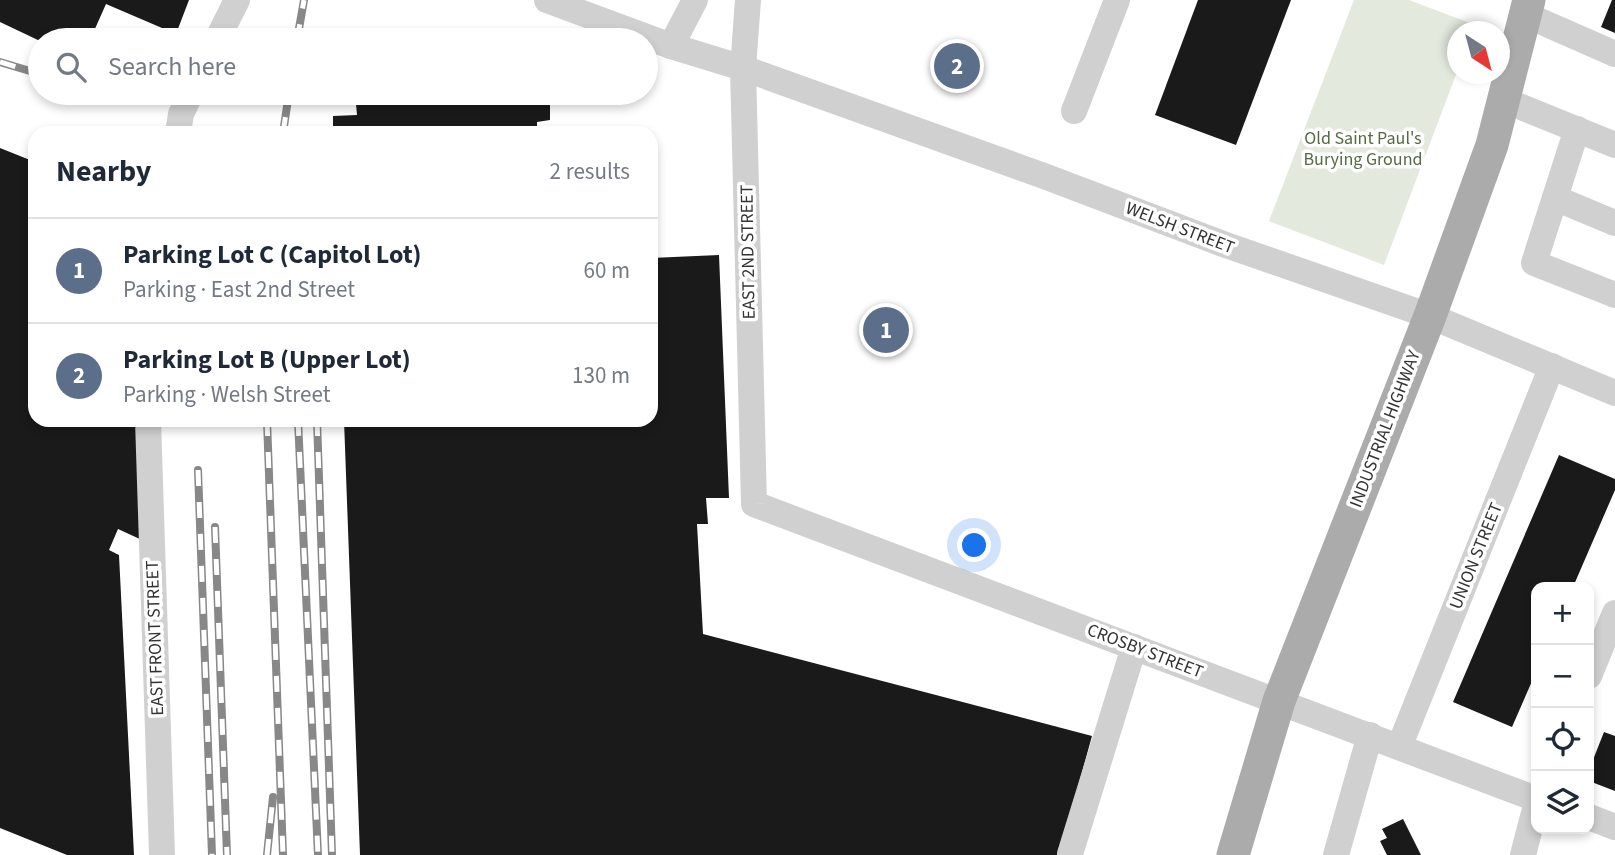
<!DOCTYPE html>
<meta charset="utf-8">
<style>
:root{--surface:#fff;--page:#f6f6f7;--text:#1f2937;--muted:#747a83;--line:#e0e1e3;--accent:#2563eb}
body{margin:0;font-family:"Source Sans 3",sans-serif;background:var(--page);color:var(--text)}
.controls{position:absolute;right:21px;bottom:21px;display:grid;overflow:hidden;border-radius:14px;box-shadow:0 4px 10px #0003}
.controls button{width:63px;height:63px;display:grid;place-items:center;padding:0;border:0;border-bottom:2px solid var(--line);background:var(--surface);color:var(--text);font:35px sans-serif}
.compass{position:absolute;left:1447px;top:21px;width:63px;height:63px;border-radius:50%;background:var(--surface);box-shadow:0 4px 10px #0003;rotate:144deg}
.you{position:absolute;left:975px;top:546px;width:24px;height:24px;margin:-18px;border:5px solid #fff;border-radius:50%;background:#1a73e8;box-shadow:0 0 0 10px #1a73e833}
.badge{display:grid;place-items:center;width:46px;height:46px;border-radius:50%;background:var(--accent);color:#fff;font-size:23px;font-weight:700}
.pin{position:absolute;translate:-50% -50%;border:4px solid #fff;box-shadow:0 2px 7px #0006}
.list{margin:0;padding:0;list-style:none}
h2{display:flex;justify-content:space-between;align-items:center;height:91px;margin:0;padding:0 28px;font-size:30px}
h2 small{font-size:23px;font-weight:400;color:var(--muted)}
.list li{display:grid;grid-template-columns:46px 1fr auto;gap:21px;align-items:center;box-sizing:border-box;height:105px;padding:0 28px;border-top:2px solid var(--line)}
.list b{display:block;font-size:26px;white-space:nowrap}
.list p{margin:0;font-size:23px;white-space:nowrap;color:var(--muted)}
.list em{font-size:23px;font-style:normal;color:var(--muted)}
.icon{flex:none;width:38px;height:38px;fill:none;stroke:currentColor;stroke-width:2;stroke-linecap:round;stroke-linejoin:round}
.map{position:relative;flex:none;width:1615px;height:855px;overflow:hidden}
.search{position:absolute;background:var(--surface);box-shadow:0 4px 10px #0003;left:28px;top:28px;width:630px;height:77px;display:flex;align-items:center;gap:18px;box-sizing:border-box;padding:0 24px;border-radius:38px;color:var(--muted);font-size:26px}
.panel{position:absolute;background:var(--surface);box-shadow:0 4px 10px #0003;left:28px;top:126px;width:630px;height:301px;border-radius:21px}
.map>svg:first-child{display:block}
.green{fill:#e3e9dd}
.building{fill:#1a1a1a}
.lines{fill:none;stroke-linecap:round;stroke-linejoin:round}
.minor{stroke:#d0d0d0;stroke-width:26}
.major{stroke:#ababab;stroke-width:33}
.rail-casing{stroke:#888;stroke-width:8}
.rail{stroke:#fff;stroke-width:5;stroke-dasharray:16;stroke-linecap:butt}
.labels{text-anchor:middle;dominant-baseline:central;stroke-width:7;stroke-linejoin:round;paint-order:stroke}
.park-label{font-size:18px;fill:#566b44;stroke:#fff}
.street-label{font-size:18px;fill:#333;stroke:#fff}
</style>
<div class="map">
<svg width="1615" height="855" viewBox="0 0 1615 855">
<rect width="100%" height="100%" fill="#fff"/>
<polygon class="green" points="1354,0 1409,0 1475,25 1473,31 1458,32 1457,72 1384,265 1269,221"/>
<g class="building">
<polygon points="0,0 189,0 176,34 106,4 90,40 40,41 0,22"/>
<polygon points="1198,0 1291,0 1236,145 1155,115"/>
<polygon points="1612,0 1615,0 1615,33 1601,27"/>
<polygon points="355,93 550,93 550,120 537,122 537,133 333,133 333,116 357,115"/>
<polygon points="0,148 35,162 35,420 138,420 142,540 118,529 109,550 119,555 134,855 67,855 0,828"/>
<polygon points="719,255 729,498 706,498 708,524 697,524 703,634 1092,736 1059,855 360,855 344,420 651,420 651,258"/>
<polygon points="1559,455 1615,479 1615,490 1573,587 1536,587 1536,672 1512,727 1453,702"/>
<polygon points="1604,732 1615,736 1615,791 1589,781 1589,770"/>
<polygon points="1403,819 1421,855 1387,855 1380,841 1387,838 1382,829"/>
</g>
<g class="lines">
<g class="minor">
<polyline points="547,0 671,46 743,68 1044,176 1223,244 1430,316 1615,393"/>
<polyline points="748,0 743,68 754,504 1536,799"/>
<polyline points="1526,15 1615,54"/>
<polyline points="217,40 237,0"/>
<polyline points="671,46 695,0"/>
<polyline points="1504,100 1615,145"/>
<polyline points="1074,111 1117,0"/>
<polyline points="1577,129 1534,263 1615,295"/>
<polyline points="178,133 181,114 191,93"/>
<polyline points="1555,198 1615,223"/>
<polyline points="148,420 162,855"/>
<polyline points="1589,676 1615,613"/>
<polyline points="1400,745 1552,366"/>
<polyline points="1589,817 1615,827"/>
<polyline points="1070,854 1134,647"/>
<polyline points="1336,855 1370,735"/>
<polyline points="1523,855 1536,805"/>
</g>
<polyline class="major" points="1233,855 1279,701 1430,316 1492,145 1529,0"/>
<defs>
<g id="rail">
<polyline points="297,40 304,0"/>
<polyline points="0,62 40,74"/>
<polyline points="87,93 102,100"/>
<polyline points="283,133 289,93"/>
<polyline points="267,420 283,855"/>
<polyline points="298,420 318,855"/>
<polyline points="317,420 332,855"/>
<polyline points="198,470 212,855"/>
<polyline points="215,527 227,855"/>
<polyline points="267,855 273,797"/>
</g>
</defs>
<use href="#rail" class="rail-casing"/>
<use href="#rail" class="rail"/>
</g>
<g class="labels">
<g class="park-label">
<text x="1363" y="138">Old Saint Paul's<tspan x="1363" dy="21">Burying Ground</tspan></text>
</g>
<g class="street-label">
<text transform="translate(1180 228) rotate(21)">WELSH STREET</text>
<text transform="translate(748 252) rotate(-91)">EAST 2ND STREET</text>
<text transform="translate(1385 429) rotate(-69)">INDUSTRIAL HIGHWAY</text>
<text transform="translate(1476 556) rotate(-68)">UNION STREET</text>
<text transform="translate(155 638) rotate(-92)">EAST FRONT STREET</text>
<text transform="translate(1145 651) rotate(21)">CROSBY STREET</text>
</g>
</g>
</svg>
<div class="controls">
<button>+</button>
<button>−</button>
<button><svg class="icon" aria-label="locate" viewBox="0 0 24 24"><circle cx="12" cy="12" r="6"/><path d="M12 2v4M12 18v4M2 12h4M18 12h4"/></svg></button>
<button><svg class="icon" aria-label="layers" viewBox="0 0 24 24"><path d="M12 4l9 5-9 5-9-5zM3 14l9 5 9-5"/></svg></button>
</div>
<svg class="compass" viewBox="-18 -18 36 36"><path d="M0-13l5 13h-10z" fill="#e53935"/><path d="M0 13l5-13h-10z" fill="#747a83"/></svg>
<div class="you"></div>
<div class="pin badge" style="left:886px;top:330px;background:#5c6f8a">1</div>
<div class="pin badge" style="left:957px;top:66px;background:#5c6f8a">2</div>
<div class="search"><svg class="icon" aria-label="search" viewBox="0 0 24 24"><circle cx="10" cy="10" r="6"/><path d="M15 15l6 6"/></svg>Search here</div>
<section class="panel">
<h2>Nearby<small>2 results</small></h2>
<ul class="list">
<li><span class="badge" style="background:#5c6f8a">1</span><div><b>Parking Lot C (Capitol Lot)</b><p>Parking · East 2nd Street</p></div><em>60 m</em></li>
<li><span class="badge" style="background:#5c6f8a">2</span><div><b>Parking Lot B (Upper Lot)</b><p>Parking · Welsh Street</p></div><em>130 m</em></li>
</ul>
</section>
</div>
